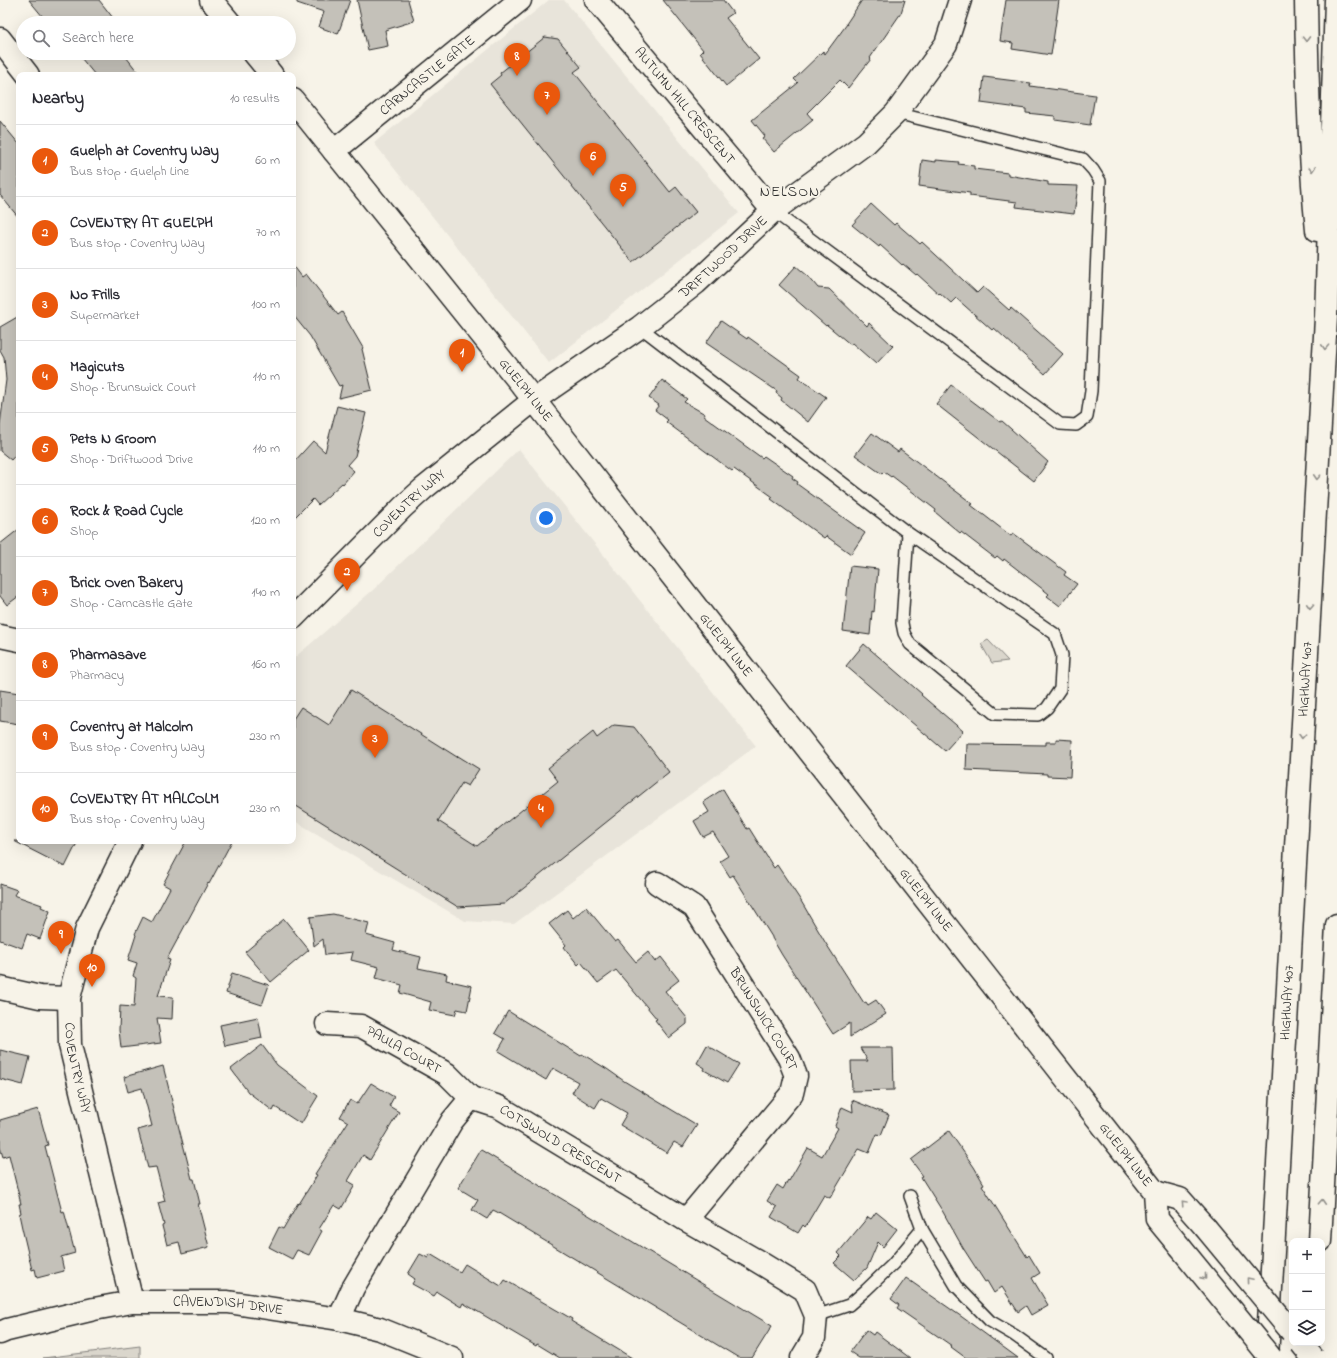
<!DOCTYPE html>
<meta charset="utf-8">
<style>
:root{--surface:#fff;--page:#f7f7f7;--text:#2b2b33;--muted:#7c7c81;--line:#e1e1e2;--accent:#ea580c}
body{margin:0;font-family:"Indie Flower",sans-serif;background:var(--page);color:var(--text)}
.controls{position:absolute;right:12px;bottom:12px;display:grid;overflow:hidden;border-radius:8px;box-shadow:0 4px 16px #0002}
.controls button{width:36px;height:36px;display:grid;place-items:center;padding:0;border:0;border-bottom:1px solid var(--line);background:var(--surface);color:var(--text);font:20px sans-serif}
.you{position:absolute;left:546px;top:518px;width:14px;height:14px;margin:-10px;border:3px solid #fff;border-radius:50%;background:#1a73e8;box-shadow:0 0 0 6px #1a73e833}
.badge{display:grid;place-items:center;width:26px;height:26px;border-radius:50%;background:var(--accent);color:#fff;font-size:13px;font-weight:700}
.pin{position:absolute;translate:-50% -33px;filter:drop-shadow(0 1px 2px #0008)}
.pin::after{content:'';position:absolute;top:21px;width:14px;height:12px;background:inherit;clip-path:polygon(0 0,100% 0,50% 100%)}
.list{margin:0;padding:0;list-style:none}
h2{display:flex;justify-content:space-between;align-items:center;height:52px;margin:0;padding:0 16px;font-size:17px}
h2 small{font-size:13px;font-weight:400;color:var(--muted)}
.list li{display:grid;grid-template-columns:26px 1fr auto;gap:12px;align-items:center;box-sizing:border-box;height:72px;padding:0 16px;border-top:1px solid var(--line)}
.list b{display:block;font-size:15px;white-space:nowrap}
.list p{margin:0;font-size:13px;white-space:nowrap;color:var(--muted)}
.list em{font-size:13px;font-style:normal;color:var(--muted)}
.icon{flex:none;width:22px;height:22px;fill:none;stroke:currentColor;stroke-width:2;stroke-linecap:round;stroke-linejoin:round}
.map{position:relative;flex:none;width:1337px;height:1358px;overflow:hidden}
.search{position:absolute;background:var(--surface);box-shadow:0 4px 16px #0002;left:16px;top:16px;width:280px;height:44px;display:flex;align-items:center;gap:10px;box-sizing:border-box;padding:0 14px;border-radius:22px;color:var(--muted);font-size:15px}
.panel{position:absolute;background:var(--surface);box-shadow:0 4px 16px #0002;left:16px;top:72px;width:280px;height:772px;border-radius:8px}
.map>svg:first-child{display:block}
.built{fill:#e8e4da}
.green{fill:#dad6cc;stroke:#82807c}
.building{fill:#c4c1b9;stroke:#2b2b2b}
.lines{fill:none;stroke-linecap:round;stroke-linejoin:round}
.lane-casing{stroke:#2b2b2b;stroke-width:14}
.street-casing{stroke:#2b2b2b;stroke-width:25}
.secondary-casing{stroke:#2b2b2b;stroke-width:25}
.highway-casing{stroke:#2b2b2b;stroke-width:25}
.lane{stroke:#f7f3e8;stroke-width:11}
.street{stroke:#f7f3e8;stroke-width:22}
.secondary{stroke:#f7f3e8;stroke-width:22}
.highway{stroke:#f7f3e8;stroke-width:22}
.secondary-bridge-casing{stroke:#2b2b2b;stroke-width:25;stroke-linecap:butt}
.secondary-bridge{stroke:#f7f3e8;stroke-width:22}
.oneway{stroke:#918f8a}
.labels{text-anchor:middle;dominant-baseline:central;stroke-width:4;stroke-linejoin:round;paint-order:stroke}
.street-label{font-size:14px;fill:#2b2b2b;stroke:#f7f3e8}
.neighbourhood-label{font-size:15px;letter-spacing:1px;fill:#2b2b2b;stroke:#f7f3e8}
</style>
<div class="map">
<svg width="1337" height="1358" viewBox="0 0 1337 1358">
<rect width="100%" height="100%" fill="#f7f3e8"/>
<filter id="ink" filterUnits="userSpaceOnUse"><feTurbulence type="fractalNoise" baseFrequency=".025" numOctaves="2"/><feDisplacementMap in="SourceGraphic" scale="8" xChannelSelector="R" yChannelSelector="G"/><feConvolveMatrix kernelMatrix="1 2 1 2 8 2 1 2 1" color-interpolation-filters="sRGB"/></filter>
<g filter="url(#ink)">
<g class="built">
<polygon points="549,0 564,0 739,213 549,363 374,143"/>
<polygon points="519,449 756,746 514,924 465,921 293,820 293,659 373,590"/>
</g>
<g class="green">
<polygon points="988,640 1008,661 992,663 981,644"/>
<polygon points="140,1346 140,1358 43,1358"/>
</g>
<g class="building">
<polygon points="29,0 99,0 117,23 48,23"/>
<polygon points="297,0 350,0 338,34 319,27 324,12 297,3"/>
<polygon points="357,0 408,0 414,21 385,30 388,46 368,50"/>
<polygon points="663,0 723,0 733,13 726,18 759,59 726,86 700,53 703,50"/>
<polygon points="862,0 905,0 901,13 870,58 871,59 848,88 840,80 807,113 813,120 774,152 762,138 765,136 752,120 798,83 794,79 823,51 825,54 847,24 846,24"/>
<polygon points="1006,0 1059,0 1051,55 1012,49 1013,43 1000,41"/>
<polygon points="545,37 558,39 581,67 574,72 670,192 676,187 696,212 633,262 490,84 501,75 500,73"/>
<polygon points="77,53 123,53 140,75 95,75"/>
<polygon points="984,77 1031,83 1030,86 1095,95 1090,125 1055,120 1055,116 1026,113 1026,109 981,103"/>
<polygon points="0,121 19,144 19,218 0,195"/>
<polygon points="922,160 936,162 936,160 959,162 958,164 974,166 974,169 1008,173 1008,175 1048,182 1048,185 1078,186 1074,214 1016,207 1017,202 970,196 970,193 919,186"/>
<polygon points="871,204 894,225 896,223 920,244 922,242 977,293 983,287 1009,310 1011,308 1063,354 1045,374 994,328 992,330 956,298 951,303 940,293 939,294 917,274 916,275 903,264 902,265 880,245 879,247 852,225"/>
<polygon points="293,265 302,277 306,274 338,315 342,312 363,348 362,349 372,390 339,398 342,385 339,386 310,336 293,315"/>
<polygon points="796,266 808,276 818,288 829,289 867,326 869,323 893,346 876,364 852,343 851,345 827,325 826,326 779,285"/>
<polygon points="19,316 19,451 11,460 0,451 0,425 6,380 4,357 0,350 0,327"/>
<polygon points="721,321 747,339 748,337 801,375 799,378 826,397 808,422 781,400 782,398 776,393 777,391 706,343"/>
<polygon points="662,380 687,399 684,402 705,414 704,416 762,458 764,456 793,476 792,478 798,482 797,484 865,533 851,554 826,536 824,538 771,499 773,497 734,469 732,471 666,422 668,420 655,410 659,405 649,398"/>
<polygon points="951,385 1000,422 1002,421 1048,462 1034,481 936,404"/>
<polygon points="337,406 366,413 355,456 347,465 354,471 343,484 342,483 318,505 313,499 293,519 293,463 313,441 325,452"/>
<polygon points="872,433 898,452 900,449 973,504 971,505 1011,536 1013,533 1066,572 1064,575 1077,584 1060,606 1047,596 1049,594 1004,559 1003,561 997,556 995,558 961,532 960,533 935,512 936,510 892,476 891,477 884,472 882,474 855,455"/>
<polygon points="19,529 19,596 7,605 0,596 0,544"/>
<polygon points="850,566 878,569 874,612 872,611 870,635 843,631"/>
<polygon points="864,644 922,694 921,695 963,731 945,751 846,666"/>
<polygon points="0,690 19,693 19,724 0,721"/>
<polygon points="351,690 457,757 458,756 479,769 468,786 462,783 438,821 477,846 558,781 548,768 593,732 597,738 614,725 634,727 669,772 504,904 458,907 293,804 293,719 301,707 329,725"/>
<polygon points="1056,739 1072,740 1070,777 1047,776 1047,774 966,770 967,744 1046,745 1046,742 1056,742"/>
<polygon points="723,789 747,829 749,828 774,868 777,865 801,901 825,942 864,1003 866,1002 868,1005 876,1000 886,1014 850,1037 850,1023 833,1034 782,955 772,938 772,937 733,875 730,877 720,861 728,856 713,832 703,837 694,821 709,812 703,802"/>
<polygon points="14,841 78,841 65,867"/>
<polygon points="186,841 232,841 209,884 208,883 167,959 170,960 158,996 173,997 172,1019 157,1018 161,1043 121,1048 119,1030 120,1006 134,1007 136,978 133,976 137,963 128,960 136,935 135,934 143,917 152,922 170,888 163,884"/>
<polygon points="0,884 17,890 14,895 42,905 41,907 50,911 40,939 27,934 22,948 0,940"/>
<polygon points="586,907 615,942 618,940 636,962 648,952 655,962 661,957 679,980 665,991 687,1018 687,1024 669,1038 655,1020 657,1019 616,970 598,983 581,962 578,965 564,947 566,945 549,924 567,910 573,918"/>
<polygon points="333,914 369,923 366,935 395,943 393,950 421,957 418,968 447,974 446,980 472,986 467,1011 457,1009 455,1015 429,1010 431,1002 400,993 402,985 376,978 379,967 351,960 353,952 325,955 323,939 314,946 310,917"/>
<polygon points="284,919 309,950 271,982 245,952"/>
<polygon points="232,973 269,985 262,1005 226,993"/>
<polygon points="508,1011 581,1056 582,1054 607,1069 624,1081 697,1125 683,1147 674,1142 667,1153 620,1125 627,1113 601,1098 595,1108 572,1093 578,1082 553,1068 546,1080 498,1051 505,1039 495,1033"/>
<polygon points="258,1017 262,1038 225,1046 220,1025"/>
<polygon points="262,1045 277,1065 318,1096 301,1124 275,1107 273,1111 248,1092 231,1069"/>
<polygon points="707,1045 739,1064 727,1083 704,1070 705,1068 697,1063"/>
<polygon points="860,1048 893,1048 894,1090 852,1091 851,1061 868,1061"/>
<polygon points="0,1050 30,1057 23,1085 0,1079"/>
<polygon points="163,1066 192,1179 194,1179 200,1204 198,1204 209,1247 182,1254 179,1242 167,1245 162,1226 164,1225 158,1203 165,1201 156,1167 148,1168 138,1130 152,1126 142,1088 128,1092 124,1077"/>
<polygon points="371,1083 394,1097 389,1106 399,1112 370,1160 363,1155 348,1181 355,1185 341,1209 334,1205 319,1229 322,1231 309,1255 297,1250 292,1259 269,1247 279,1227 283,1229 298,1203 299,1204 317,1175 315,1174 348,1122 340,1117 350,1100 357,1104"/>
<polygon points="852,1100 889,1115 881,1135 877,1134 869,1153 859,1149 830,1198 824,1195 805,1227 803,1225 798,1233 771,1217 777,1207 767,1201 777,1185 783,1189 788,1180 789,1181 808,1148 822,1156 838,1128 835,1126 842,1107 853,1112"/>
<polygon points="38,1109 48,1145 45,1146 62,1212 64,1211 75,1253 61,1257 64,1271 37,1278 35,1269 32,1270 22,1228 19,1214 21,1213 19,1204 21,1204 9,1155 3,1157 0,1147 0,1120"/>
<polygon points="949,1131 974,1167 984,1184 982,1185 1027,1257 1029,1255 1040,1273 1032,1278 1048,1305 1031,1315 1026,1306 1018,1312 1002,1287 994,1293 987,1281 985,1282 963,1248 943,1212 921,1177 923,1176 911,1160"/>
<polygon points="481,1150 772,1326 752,1358 739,1358 497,1212 493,1210 487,1219 472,1210 478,1200 458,1188"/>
<polygon points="876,1212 897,1229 883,1247 878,1242 867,1268 854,1280 834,1263 841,1256 838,1253 868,1217 871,1219"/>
<polygon points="420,1254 428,1258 430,1254 460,1272 465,1264 501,1286 505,1280 572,1319 571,1321 632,1358 560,1358 537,1344 536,1346 463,1303 461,1307 437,1292 434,1296 412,1284 415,1279 408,1274"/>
<polygon points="906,1278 962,1317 1018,1358 966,1358 951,1347 952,1346 897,1308 899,1305 891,1299"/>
<polygon points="866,1330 873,1335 875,1332 910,1358 859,1358 850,1352"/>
</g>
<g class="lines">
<defs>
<g id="lane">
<polyline points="773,211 1060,424 1076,425 1087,417 1091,391 1100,181 1093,170 1083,159 896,113"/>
<polyline points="640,327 908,533 1055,634 1062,655 1060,689 1047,708 1038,715 995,714 910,644 904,633 902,623 908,533"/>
<polyline points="910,1196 922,1229 956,1286 990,1321 1014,1335 1046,1358"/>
<polyline points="816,1316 849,1305 866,1290 893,1264 922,1229"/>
</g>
<g id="street">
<path id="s1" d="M596,0L773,211"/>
<polyline points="0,39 28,75"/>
<path id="s2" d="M334,151L520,0"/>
<path id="s3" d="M293,618L403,507L423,489L534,400L640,327L696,283L773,211L866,143L896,113L946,44L960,0"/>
<polyline points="0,636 19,640"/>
<path id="s4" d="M130,841L87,928L69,998L70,1045L132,1302"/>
<path id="s5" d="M657,883L694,907L789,1058L796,1076L792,1093L686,1220"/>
<polyline points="0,988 40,997 69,998"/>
<path id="s6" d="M327,1024L361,1026L447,1074L471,1098"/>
<path id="s7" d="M339,1319L353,1288L452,1121L471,1098L499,1107L686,1220L754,1259L805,1290L816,1316L814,1338L802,1358"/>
</g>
<g id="secondary">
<polyline points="211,0 230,23"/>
<polyline points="254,53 272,75"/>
<path id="s8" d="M293,100L534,400L1155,1192L1157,1219L1180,1247"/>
<polyline points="1155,1192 1180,1199 1205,1227"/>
<path id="s9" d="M0,1333L7,1330L94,1309L132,1302H228L339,1319L380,1329L452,1358"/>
</g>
<g id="highway">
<path d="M1306,0C1307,77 1309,154 1317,230"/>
<polyline points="1320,1241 1337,925"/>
<path id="s10" d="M1267,1358L1326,318L1336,0"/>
</g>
</defs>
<use href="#lane" class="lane-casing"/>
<use href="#street" class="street-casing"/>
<use href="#secondary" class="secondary-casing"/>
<use href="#highway" class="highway-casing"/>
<use href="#lane" class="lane"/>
<use href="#street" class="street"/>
<use href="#secondary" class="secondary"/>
<use href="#highway" class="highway"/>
<defs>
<g id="secondary-bridge">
<polyline points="1205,1227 1292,1332"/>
<polyline points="1180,1247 1271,1358"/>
<polyline points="1301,1343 1313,1358"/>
</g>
</defs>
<use href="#secondary-bridge" class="secondary-bridge-casing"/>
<use href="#secondary-bridge" class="secondary-bridge"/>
</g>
<defs><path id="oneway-chevron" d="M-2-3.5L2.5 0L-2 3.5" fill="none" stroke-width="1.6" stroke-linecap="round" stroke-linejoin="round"/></defs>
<g class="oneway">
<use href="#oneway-chevron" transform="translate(1306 39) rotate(89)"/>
<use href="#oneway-chevron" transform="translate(1312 169) rotate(87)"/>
<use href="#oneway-chevron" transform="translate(1325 347) rotate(93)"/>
<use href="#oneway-chevron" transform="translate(1317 477) rotate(93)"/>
<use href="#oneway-chevron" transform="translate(1310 606) rotate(93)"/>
<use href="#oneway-chevron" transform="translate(1302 736) rotate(93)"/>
<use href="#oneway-chevron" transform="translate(1322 1202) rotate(-87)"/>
<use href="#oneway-chevron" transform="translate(1184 1203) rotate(-133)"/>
<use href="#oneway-chevron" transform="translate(1204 1277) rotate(51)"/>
<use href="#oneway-chevron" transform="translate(1249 1280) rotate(-130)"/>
</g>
</g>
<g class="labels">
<g class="street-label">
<text stroke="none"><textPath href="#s2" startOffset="120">CARNCASTLE GATE</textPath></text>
<text stroke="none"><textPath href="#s1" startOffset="138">AUTUMN HILL CRESCENT</textPath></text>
<text stroke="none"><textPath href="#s3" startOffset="563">DRIFTWOOD DRIVE</textPath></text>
<text stroke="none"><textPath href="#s8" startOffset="372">GUELPH LINE</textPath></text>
<text stroke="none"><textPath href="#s3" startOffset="163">COVENTRY WAY</textPath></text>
<text stroke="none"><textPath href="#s8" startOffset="696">GUELPH LINE</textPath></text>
<text stroke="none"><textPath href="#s10" startOffset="680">HIGHWAY 407</textPath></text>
<text stroke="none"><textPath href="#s8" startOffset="1020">GUELPH LINE</textPath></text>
<text stroke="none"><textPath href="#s10" startOffset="356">HIGHWAY 407</textPath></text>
<text stroke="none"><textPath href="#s5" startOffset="176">BRUNSWICK COURT</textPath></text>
<text stroke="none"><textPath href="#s6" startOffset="83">PAULA COURT</textPath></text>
<text stroke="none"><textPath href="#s4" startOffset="240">COVENTRY WAY</textPath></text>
<text stroke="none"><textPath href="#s7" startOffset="359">COTSWOLD CRESCENT</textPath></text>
<text stroke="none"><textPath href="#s8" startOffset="1344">GUELPH LINE</textPath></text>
<text stroke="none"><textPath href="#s9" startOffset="232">CAVENDISH DRIVE</textPath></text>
</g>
<g class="neighbourhood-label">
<text x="790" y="192">NELSON</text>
</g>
</g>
</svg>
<div class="controls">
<button>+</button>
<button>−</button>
<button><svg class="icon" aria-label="layers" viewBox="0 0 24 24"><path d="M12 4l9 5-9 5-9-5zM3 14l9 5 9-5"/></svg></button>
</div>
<div class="you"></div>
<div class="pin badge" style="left:462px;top:372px">1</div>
<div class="pin badge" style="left:347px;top:591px">2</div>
<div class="pin badge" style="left:375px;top:758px">3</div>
<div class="pin badge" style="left:541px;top:828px">4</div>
<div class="pin badge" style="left:623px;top:207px">5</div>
<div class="pin badge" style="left:593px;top:176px">6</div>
<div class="pin badge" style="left:547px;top:115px">7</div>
<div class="pin badge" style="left:517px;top:76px">8</div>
<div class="pin badge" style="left:61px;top:954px">9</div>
<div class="pin badge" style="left:92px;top:987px">10</div>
<div class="search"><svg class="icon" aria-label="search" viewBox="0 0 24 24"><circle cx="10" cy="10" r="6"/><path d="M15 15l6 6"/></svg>Search here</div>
<section class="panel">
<h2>Nearby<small>10 results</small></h2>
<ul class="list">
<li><span class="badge">1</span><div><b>Guelph at Coventry Way</b><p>Bus stop · Guelph Line</p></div><em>60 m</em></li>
<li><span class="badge">2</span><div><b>COVENTRY AT GUELPH</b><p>Bus stop · Coventry Way</p></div><em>70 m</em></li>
<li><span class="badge">3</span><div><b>No Frills</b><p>Supermarket</p></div><em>100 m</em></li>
<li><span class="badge">4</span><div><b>Magicuts</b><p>Shop · Brunswick Court</p></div><em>110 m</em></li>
<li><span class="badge">5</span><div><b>Pets N Groom</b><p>Shop · Driftwood Drive</p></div><em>110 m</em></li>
<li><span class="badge">6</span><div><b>Rock &amp; Road Cycle</b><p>Shop</p></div><em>120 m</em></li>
<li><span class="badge">7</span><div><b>Brick Oven Bakery</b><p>Shop · Carncastle Gate</p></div><em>140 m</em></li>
<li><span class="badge">8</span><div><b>Pharmasave</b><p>Pharmacy</p></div><em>160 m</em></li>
<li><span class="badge">9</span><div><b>Coventry at Malcolm</b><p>Bus stop · Coventry Way</p></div><em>230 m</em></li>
<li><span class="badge">10</span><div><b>COVENTRY AT MALCOLM</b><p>Bus stop · Coventry Way</p></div><em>230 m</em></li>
</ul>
</section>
</div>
